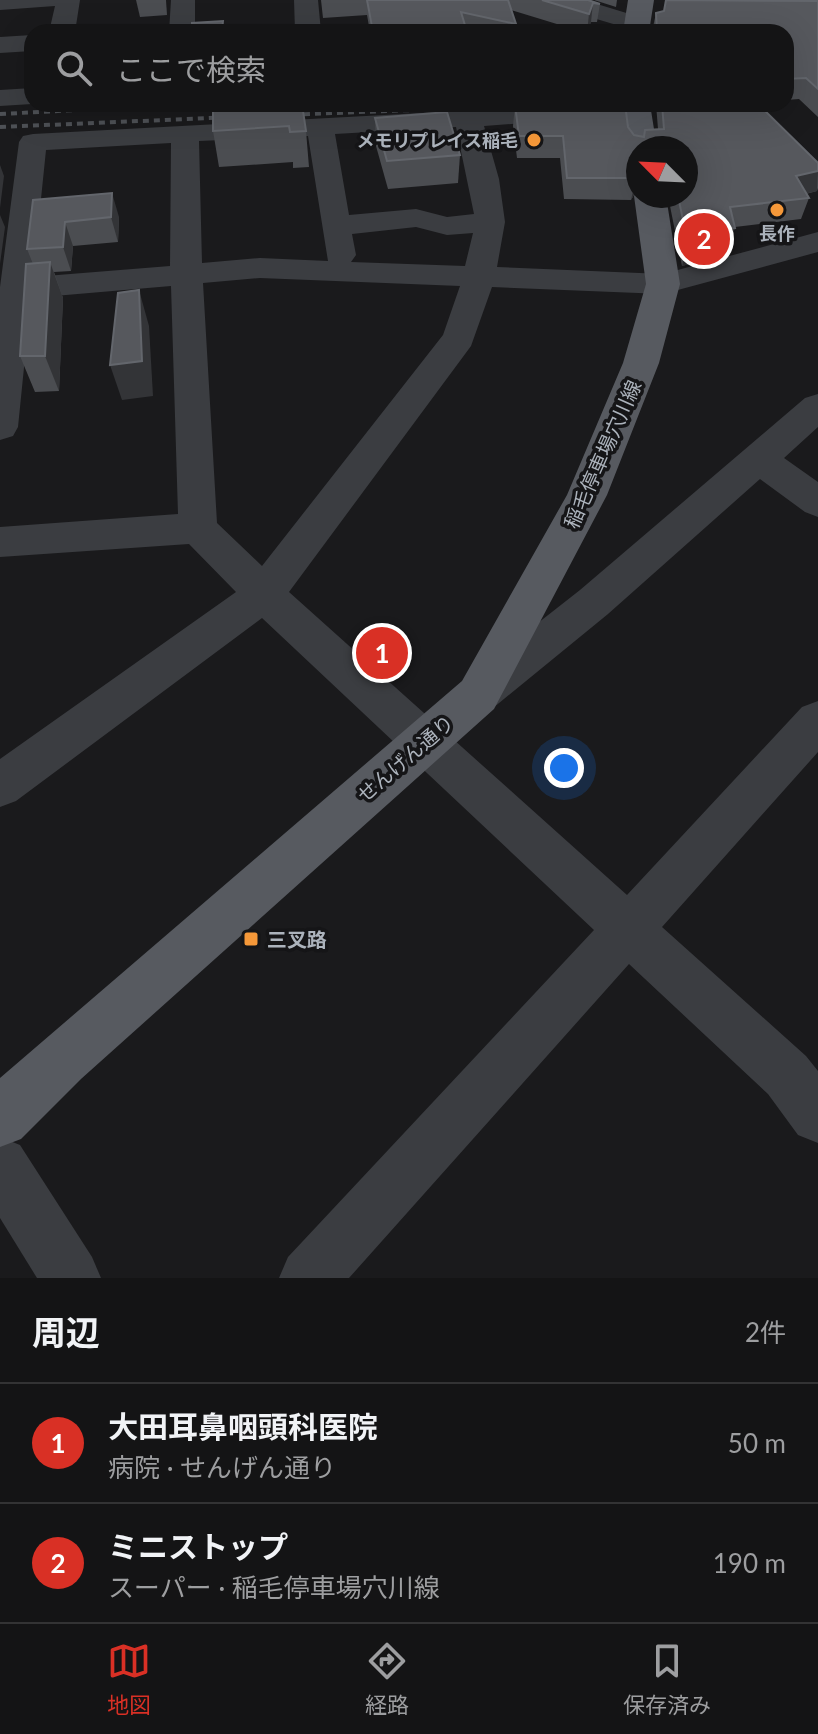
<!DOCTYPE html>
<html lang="ja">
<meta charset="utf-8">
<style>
:root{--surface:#141415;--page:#1d1d1e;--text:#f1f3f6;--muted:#9d9ea0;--line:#333334;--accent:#d93025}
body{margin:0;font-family:Lato,"Noto Sans JP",sans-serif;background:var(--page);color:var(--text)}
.compass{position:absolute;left:626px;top:136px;width:72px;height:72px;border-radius:50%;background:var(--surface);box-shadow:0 8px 32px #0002;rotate:294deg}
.you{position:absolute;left:564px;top:768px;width:28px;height:28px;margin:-20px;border:6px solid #fff;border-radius:50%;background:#1a73e8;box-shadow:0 0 0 12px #1a73e833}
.badge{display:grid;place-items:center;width:52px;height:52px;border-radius:50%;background:var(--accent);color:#fff;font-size:26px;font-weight:700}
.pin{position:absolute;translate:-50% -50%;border:4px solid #fff;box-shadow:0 2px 8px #0006}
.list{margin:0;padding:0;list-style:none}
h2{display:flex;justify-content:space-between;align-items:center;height:104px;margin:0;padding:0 32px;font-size:34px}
h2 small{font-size:26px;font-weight:400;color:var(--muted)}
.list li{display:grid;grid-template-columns:52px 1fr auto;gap:24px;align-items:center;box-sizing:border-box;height:120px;padding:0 32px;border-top:2px solid var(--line)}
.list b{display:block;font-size:30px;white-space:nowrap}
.list p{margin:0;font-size:26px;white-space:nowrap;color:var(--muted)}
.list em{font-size:26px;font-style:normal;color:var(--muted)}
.icon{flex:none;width:44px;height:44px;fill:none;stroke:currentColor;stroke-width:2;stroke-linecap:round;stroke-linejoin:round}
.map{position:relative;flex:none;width:818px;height:1278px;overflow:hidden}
.search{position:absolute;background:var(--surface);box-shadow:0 8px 32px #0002;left:24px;right:24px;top:24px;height:88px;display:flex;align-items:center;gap:20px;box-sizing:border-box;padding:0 28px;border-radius:24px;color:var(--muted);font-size:30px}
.sheet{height:344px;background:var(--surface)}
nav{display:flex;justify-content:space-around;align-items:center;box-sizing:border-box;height:112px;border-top:2px solid var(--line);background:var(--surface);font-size:22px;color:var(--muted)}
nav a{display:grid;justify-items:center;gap:4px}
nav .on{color:var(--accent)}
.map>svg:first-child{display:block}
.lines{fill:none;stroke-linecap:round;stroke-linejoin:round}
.minor{fill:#3b3d41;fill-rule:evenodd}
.major{fill:#575a60;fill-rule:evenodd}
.rail{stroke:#4e5156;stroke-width:4;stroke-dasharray:6 5;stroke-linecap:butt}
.wall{fill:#4b4d51}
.shaded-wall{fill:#333437}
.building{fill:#56585d;stroke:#63666c;stroke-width:2}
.poi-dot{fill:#f59839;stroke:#151517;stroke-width:3}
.labels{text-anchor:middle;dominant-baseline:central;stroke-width:7;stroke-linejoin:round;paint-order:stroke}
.far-poi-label{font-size:18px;font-weight:bold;fill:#acb3bc;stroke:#151517;text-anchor:end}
.street-label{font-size:20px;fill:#acb3bc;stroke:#151517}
.poi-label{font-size:20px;font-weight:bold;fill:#acb3bc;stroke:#151517;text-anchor:start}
</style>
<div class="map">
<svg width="818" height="1278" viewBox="0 0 818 1278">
<rect width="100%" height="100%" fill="#1a1a1c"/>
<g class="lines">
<g class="minor">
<polygon points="0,0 80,0 75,32 49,32 55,6 0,10"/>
<polygon points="171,0 195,0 195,32 169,32"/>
<polygon points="294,0 318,0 321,32 295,32"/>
<polygon points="546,0 584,0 646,19 649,24 637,31 549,5"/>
<polygon points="32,35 32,51 0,53 0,37"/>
<polygon points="32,88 32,104 0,106 0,90"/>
<path d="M571,105L581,107L585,113L581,119L484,126L499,179L505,222L497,267L663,274L818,232V252L663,294L492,287L471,346L289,592L627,895L802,707L818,701V752L662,927L806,1056L818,1071V1143L798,1135L768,1094L629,964L349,1278H279L288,1257L594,930L262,618L16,801L0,807V759L236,592L189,544L0,557V527L178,514L171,286L31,298L18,427L13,436L0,440V287L19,142L23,136L33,134ZM456,127L474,214L447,217L416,209L349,215L335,134ZM308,136L328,261L260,258L202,263L199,141ZM171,143L170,266L33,277L46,150ZM416,227L447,235L473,233L465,266L351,262L356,255L352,234ZM260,278L460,286L443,335L262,566L217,523L203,283Z"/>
<polygon points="818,394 818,427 784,458 818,482 818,517 805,512 760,479 608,614 493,708 478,714 463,708 456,695 463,682 580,590 805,398"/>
<polygon points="0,1137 20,1145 92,1257 101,1278 37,1278 0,1218"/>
</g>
<g class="major">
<polygon points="628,0 654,0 649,32 623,32"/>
<polygon points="622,104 650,104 657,148 638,148 638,156 632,154 627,148"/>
<polygon points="638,191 638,196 666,196 680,284 659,363 607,495 494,709 81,1079 21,1139 0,1147 0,1078 462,681 567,495 623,363 646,284 634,196"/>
</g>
<g class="rail">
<polyline points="0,114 195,104"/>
<polyline points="282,115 569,104"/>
<polyline points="0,127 234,117"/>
</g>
</g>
<g class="wall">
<polygon points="136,0 166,0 167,15 140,17"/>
<polygon points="321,0 588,0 600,4 597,22 591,22 587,32 583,32 511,10 516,24 515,32 370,32 367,15 323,18"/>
<polygon points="594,0 617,0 616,7"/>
<polygon points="818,1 818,117 799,99 786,100 786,32"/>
<polygon points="656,13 657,32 652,32"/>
<polygon points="249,104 302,104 306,131 309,167 293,168 293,162 219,167 213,131 213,106"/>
<polygon points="656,104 758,104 818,163 818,188 817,191 806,194 809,198 801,219 735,227 728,250 721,251 719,256 682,266 668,196 686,196 686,148 638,148 638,188 631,200 564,199 560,158 517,158 513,126 515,105 628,127 634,135 644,137 658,129"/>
<polygon points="375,118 460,155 458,183 388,189 376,146"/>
<polygon points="33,200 119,217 118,242 73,246 71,271 54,272 63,298 59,391 35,392 20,356 33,264 27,249"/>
</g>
<g class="shaded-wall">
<polygon points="593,3 591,22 587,32 589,14"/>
<polygon points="0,165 4,176 0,208"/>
<polygon points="818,171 817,191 788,198 796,176"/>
<polygon points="638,174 638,188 631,200 636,178"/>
<polygon points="112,193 119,217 118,242 111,217"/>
<polygon points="0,215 5,227 0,264"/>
<polygon points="65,222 73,246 71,271 63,247"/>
<polygon points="735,228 728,250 721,251 719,256 682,266 688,244 724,229"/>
<polygon points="50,262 63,298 59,391 45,356"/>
<polygon points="139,290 149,326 153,396 122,400 110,365"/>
</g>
<g class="building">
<polygon points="367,0 508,0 516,24 461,12 467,32 373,32"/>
<polygon points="542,0 588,0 600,4 593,3 589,14"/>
<polygon points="666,0 818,1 818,89 806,78 786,79 786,32 657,32 656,13 664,11"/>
<polygon points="223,21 222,32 192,32 192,23"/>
<polygon points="249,104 302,104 306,131 290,132 289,126 213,131 213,106"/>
<polygon points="539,104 625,104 628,127 634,135 644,137 645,130 664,129 662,104 758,104 818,163 818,171 796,176 809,198 730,207 735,228 724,229 726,234 688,244 678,196 686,196 686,148 638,148 638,174 636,178 567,178 563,136 519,136 515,105"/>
<polygon points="447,112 460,155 387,161 375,118"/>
<polygon points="112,193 111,217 65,222 63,247 27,249 33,200"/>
<polygon points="50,262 45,356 20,356 26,264"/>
<polygon points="139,290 142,361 110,365 118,293"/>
</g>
<g class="poi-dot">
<circle cx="534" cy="140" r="8"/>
<circle cx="777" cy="210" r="8"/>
<rect x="243" y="931" width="16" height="16" rx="4"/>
</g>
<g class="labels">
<g class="far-poi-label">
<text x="518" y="140">メモリプレイス稲毛</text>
<text x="777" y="233" text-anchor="middle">長作</text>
</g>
<g class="street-label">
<text transform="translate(602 454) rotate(-66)">稲毛停車場穴川線</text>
<text transform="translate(405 758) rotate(-41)">せんげん通り</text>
</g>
<g class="poi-label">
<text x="267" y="939">三叉路</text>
</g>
</g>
</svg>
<svg class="compass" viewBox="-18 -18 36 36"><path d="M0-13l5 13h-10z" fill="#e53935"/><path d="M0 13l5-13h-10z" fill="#9d9ea0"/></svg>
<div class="you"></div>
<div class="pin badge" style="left:382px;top:653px">1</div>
<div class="pin badge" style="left:704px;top:239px">2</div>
<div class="search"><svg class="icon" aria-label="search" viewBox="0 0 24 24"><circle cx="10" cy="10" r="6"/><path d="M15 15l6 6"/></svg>ここで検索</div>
</div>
<section class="sheet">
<h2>周辺<small>2件</small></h2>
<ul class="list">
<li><span class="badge">1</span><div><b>大田耳鼻咽頭科医院</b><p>病院 · せんげん通り</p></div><em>50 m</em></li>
<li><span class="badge">2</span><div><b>ミニストップ</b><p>スーパー · 稲毛停車場穴川線</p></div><em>190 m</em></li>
</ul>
</section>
<nav>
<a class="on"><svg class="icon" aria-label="map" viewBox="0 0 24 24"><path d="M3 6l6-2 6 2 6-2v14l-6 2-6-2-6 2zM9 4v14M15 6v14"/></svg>地図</a>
<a><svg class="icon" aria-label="directions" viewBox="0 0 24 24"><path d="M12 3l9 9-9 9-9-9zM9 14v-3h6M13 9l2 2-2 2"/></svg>経路</a>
<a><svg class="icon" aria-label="saved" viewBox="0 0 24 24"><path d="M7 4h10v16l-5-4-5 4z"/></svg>保存済み</a>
</nav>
